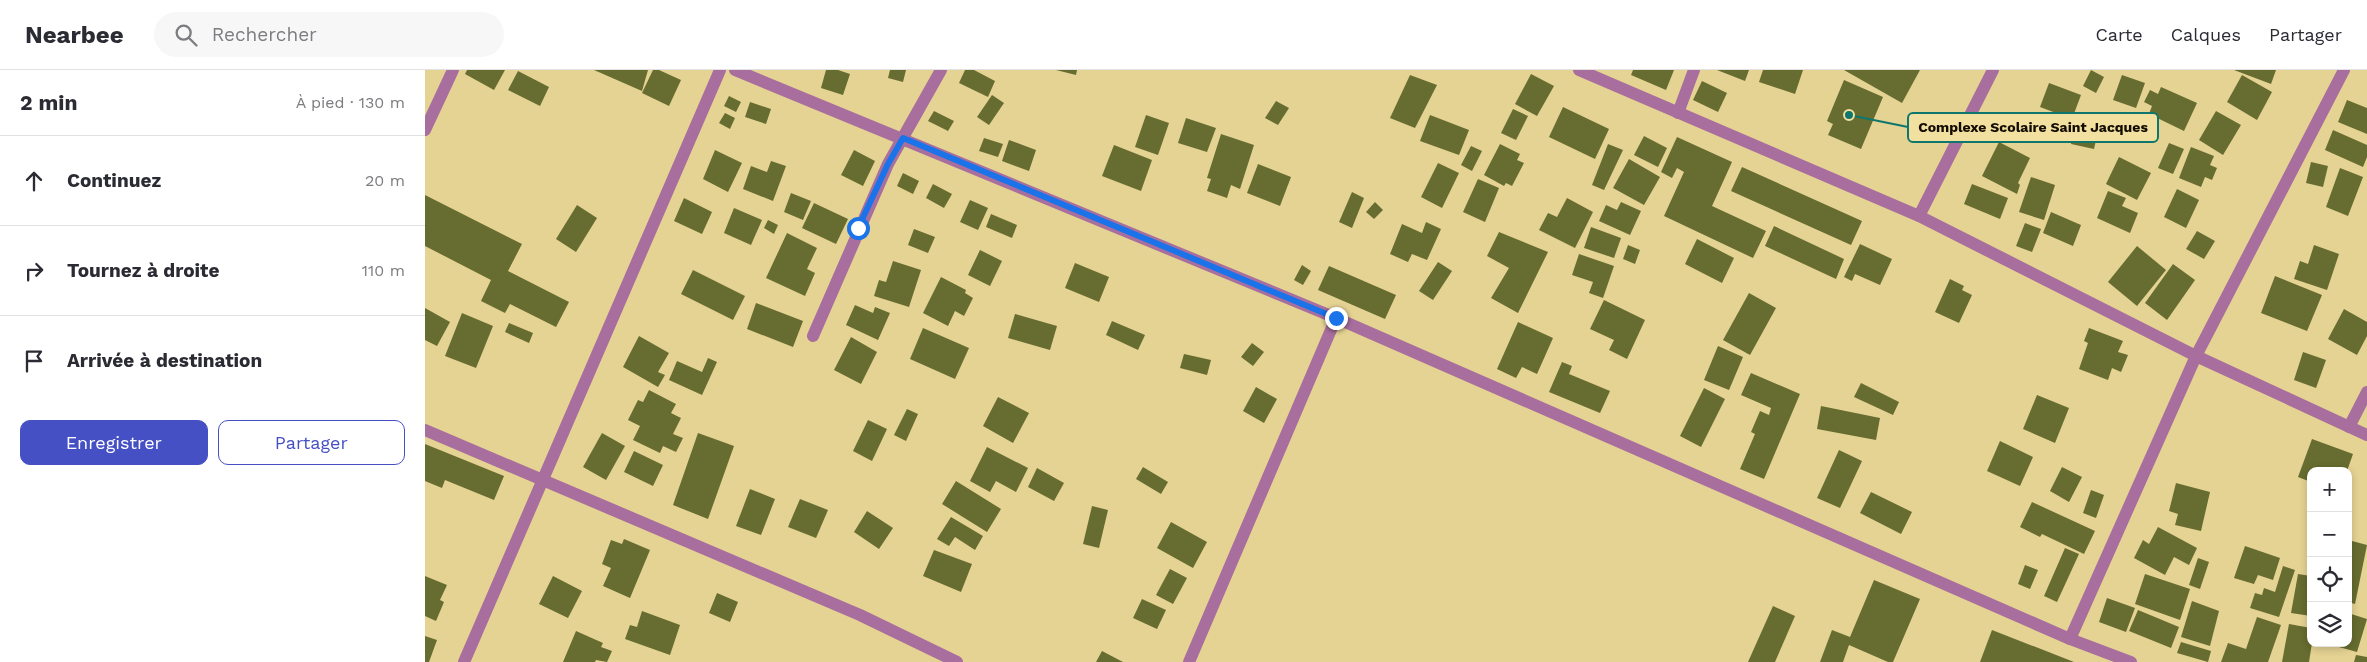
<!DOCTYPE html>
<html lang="fr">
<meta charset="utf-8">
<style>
:root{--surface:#fff;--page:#f7f7f7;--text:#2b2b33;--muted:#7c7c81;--line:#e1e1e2;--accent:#4550c4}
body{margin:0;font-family:"Work Sans",sans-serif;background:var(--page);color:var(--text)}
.controls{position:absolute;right:15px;bottom:15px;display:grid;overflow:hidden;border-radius:10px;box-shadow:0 2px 8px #0003}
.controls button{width:45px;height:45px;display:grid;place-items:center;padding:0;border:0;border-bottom:1px solid var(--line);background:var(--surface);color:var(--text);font:25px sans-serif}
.stop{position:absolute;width:15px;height:15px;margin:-11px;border:4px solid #1a73e8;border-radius:50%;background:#fff}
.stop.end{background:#1a73e8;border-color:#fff;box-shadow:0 1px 5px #0008}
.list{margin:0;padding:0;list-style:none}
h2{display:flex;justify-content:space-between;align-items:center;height:65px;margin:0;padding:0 20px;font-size:21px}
h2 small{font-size:16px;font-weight:400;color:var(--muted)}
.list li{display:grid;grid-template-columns:32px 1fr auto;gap:15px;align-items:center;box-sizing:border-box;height:90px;padding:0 20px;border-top:1px solid var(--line)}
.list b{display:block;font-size:19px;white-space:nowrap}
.list em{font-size:16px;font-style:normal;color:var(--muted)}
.actions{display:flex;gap:10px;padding:15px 20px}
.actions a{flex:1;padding:11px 0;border:1px solid var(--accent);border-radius:10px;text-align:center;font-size:18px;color:var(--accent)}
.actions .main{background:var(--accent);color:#fff}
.icon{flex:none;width:28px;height:28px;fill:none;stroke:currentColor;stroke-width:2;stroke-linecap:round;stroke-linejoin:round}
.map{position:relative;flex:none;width:1942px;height:592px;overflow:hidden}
header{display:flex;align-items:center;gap:30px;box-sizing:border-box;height:70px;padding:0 25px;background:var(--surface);border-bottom:1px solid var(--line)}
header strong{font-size:24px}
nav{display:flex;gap:28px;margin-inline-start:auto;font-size:18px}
.search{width:350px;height:45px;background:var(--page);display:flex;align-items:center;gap:12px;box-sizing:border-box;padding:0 18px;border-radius:28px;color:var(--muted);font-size:19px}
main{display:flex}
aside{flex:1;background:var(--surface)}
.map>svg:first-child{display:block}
.building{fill:#676c30}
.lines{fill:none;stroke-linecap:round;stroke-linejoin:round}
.minor{stroke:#a86e9d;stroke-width:12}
.route{stroke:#1a73e8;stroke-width:6}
.leader{fill:none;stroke:#0f766e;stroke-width:2}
.callout-dot{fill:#0f766e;stroke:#f2e0a0;stroke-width:2}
.callout{fill:#f2e0a0;stroke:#0f766e;stroke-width:2}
.callout-label{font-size:14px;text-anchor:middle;font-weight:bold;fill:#130c00}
</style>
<header>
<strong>Nearbee</strong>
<div class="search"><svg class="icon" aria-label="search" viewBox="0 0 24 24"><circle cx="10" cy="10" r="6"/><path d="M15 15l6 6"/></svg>Rechercher</div>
<nav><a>Carte</a><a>Calques</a><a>Partager</a></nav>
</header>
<main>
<aside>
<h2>2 min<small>À pied · 130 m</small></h2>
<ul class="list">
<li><svg class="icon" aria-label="ahead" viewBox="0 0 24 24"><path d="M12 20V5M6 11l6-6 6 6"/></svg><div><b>Continuez</b></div><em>20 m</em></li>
<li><svg class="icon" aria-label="right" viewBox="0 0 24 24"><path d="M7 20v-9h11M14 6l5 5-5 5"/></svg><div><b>Tournez à droite</b></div><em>110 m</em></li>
<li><svg class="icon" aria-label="arrive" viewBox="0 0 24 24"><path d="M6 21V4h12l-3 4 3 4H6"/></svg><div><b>Arrivée à destination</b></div></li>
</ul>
<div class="actions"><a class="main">Enregistrer</a><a>Partager</a></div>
</aside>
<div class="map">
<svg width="1942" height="592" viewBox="0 0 1942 592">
<rect width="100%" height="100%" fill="#e5d393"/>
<g class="building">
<polygon points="42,0 80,0 69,20 40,4"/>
<polygon points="169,0 223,0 217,21"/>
<polygon points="228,0 234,0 256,10 244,36 217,23"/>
<polygon points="401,0 413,0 425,4 418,25 396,18"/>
<polygon points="465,0 481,0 478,12 463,8"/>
<polygon points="540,0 549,0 570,11 563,27 534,13"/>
<polygon points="631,0 652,0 651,5"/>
<polygon points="1208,0 1249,0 1241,20 1206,5"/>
<polygon points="1292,0 1324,0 1320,11"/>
<polygon points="1338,0 1378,0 1370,24 1334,12"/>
<polygon points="1419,0 1495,0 1477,33"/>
<polygon points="1666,0 1679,7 1671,23 1658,16"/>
<polygon points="1809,0 1851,0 1846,14"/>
<polygon points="93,1 124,17 115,36 83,20"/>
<polygon points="1106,4 1129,16 1112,46 1090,34"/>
<polygon points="985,5 1012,15 990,58 965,48"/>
<polygon points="1697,5 1720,13 1711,38 1688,30"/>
<polygon points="1817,5 1847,22 1832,50 1802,32"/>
<polygon points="1419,10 1458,27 1436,79 1403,65 1408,54 1402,51"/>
<polygon points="1277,11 1302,23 1293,42 1268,30"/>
<polygon points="1624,13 1656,25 1647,49 1615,37"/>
<polygon points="1736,17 1772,33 1759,61 1724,44 1727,36 1719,32 1725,20 1733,24"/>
<polygon points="567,25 579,33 564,55 552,47"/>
<polygon points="304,26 316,32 311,42 299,36"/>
<polygon points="1922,30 1942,38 1942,64 1913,52"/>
<polygon points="851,31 864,38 853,55 840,48"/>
<polygon points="325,32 346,39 341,54 320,47"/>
<polygon points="1138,37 1184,59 1170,89 1124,67"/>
<polygon points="1088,39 1103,46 1091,70 1076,63"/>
<polygon points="509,41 529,51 523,61 503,51"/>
<polygon points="1791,41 1816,55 1798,85 1774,70"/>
<polygon points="300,43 310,48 305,59 294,53"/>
<polygon points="1652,43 1676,48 1669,79 1646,74"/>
<polygon points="721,45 744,53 733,85 710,77"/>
<polygon points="1005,45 1044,60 1034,85 995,71"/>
<polygon points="761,48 791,58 782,82 753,73"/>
<polygon points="1908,60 1942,75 1942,87 1938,97 1900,80"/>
<polygon points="796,64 829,75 815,119 806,115 802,128 782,121 786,109 782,108"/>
<polygon points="1219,66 1242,78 1233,97 1209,85"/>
<polygon points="1252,67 1307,92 1287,136 1341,161 1328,188 1239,146 1259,102 1252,98 1247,108 1236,102"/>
<polygon points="559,68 578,74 573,87 554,81"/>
<polygon points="584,70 611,80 604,101 577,91"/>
<polygon points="1574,72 1605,88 1593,113 1595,115 1592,124 1557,106"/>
<polygon points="1744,73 1759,79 1748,104 1733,98"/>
<polygon points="1075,74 1095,84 1092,90 1099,93 1087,116 1081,113 1079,116 1059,105"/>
<polygon points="1183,74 1198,80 1179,120 1167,115"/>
<polygon points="689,75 727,90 716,121 677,106"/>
<polygon points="1046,76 1057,81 1047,101 1036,95"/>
<polygon points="1766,77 1789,86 1785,95 1792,98 1787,110 1780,107 1776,117 1754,108"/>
<polygon points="290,80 317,93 303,122 278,109"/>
<polygon points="429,80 450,91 438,116 416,105"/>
<polygon points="1694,87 1726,103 1712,130 1681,114"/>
<polygon points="1204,89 1235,107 1219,135 1188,118"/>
<polygon points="346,91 361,96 348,131 318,119 326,96 342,102"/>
<polygon points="1886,92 1903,96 1898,117 1881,113"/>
<polygon points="1013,93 1034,103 1017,138 996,127"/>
<polygon points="833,94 866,107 855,136 822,123"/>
<polygon points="1317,97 1437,151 1426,175 1306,121"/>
<polygon points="1915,98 1938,107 1923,146 1901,137"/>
<polygon points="478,103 494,111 488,124 472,116"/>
<polygon points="1606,107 1630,115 1619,150 1594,142"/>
<polygon points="1053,109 1074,118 1060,152 1038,142"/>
<polygon points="508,114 527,124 519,138 501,128"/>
<polygon points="1547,114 1583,128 1575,149 1539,134"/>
<polygon points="1752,119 1774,130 1761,158 1739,147"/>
<polygon points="1683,121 1701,128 1697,136 1713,143 1705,163 1672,148"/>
<polygon points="927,122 939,128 927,158 914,152"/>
<polygon points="366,123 386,131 378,150 359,142"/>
<polygon points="0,125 97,174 83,201 144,232 131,257 85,234 80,243 56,231 66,210 0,176"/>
<polygon points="259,128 287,142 277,164 249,151"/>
<polygon points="1142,128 1168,142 1150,178 1114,160 1123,143 1132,147"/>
<polygon points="545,130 563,138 553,160 535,152"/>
<polygon points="950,132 958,140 949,149 941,142"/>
<polygon points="1196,132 1216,141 1205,165 1174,151 1181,135 1192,140"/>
<polygon points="389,133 423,149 411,174 377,158"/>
<polygon points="152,135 172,148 151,182 131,169"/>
<polygon points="309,138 337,150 326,175 299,163"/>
<polygon points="1626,142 1656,155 1648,176 1618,163"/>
<polygon points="566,144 592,155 587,168 561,157"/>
<polygon points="343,150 353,155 349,164 339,158"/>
<polygon points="1001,152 1016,159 1002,190 987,184 983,192 965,184 977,154 997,163"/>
<polygon points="1600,153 1616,159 1607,182 1591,176"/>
<polygon points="1349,156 1419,189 1411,209 1340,176"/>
<polygon points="1166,157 1196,168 1189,188 1159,178"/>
<polygon points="489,159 510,167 503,183 483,175"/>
<polygon points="1772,161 1790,171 1779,189 1761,179"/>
<polygon points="1074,162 1123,182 1093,243 1066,228 1084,198 1062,186"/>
<polygon points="362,163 392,178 382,199 390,203 380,226 341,208"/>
<polygon points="1272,169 1309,188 1297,213 1260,194"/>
<polygon points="1435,174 1467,189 1455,215 1430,204 1427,211 1419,207"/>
<polygon points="1203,175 1215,180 1210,194 1198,189"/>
<polygon points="1889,175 1914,184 1902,220 1869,209 1875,191 1883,194"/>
<polygon points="1712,176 1741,200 1712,236 1683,212"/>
<polygon points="555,180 577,191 565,216 543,205"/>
<polygon points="1154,184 1189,196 1178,228 1164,223 1168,212 1147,205"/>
<polygon points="468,191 496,200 484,237 449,226 454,210 461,212"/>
<polygon points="1013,192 1027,201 1008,230 994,221"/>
<polygon points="650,193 684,207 674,232 640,218"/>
<polygon points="1748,194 1770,210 1742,250 1720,233"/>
<polygon points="877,195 886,201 878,215 869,210"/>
<polygon points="904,196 971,225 960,249 893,220"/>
<polygon points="268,200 320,226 308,250 256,224"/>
<polygon points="1850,206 1897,225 1882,261 1836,243"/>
<polygon points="516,207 541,220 540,223 548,228 539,246 530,241 523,256 498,243"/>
<polygon points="1525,209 1539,216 1537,220 1547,225 1534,253 1510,242"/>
<polygon points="1324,223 1351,238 1325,285 1298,270"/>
<polygon points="1179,230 1220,250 1202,289 1184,280 1189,270 1165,259"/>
<polygon points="331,233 378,251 368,277 322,259"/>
<polygon points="430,235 448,243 450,237 465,243 453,270 421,255"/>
<polygon points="0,238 25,252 12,276 0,270"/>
<polygon points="1919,239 1942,252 1942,266 1932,285 1903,269"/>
<polygon points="37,243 68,256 51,298 20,286"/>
<polygon points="590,244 632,256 625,280 583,268"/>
<polygon points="687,251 720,265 713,280 681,265"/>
<polygon points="1093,252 1128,268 1112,304 1097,297 1091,308 1072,299"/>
<polygon points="84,253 108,263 104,273 80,262"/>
<polygon points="498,258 544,278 530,309 485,289"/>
<polygon points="1664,258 1698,271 1693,282 1703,285 1696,302 1687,298 1683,310 1654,299 1663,273 1659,271"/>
<polygon points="214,266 244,283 233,302 240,305 233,317 198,297"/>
<polygon points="426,267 452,282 436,314 409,300"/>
<polygon points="827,273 839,282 828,296 816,287"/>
<polygon points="1293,276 1318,287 1304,320 1279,310"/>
<polygon points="1878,282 1901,290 1891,318 1869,310"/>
<polygon points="759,284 786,290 782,305 755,298"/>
<polygon points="283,288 292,292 277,325 244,310 252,291 277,302"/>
<polygon points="1137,292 1147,296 1144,304 1185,321 1175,343 1124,322"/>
<polygon points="1326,303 1375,324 1339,409 1315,399 1330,364 1326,362 1335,341 1344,345 1346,338 1316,325"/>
<polygon points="1436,313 1474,332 1468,345 1429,327"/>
<polygon points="831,317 852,329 839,353 818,341"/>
<polygon points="1279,318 1300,329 1276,377 1255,366"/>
<polygon points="224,320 251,334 246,343 256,348 248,364 258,368 251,382 238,376 235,383 208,370 215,356 203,350 213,330 218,332"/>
<polygon points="1612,325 1644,338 1630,373 1598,359"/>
<polygon points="573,327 604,343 588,373 558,356"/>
<polygon points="1396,336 1455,348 1451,370 1392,359"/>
<polygon points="482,339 493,344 481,371 469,365"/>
<polygon points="443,350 462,359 447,391 428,381"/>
<polygon points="177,363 200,376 181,410 158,397"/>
<polygon points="273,363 309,376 283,449 248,435"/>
<polygon points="1887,369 1928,384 1922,401 1886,401 1886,412 1873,407"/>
<polygon points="1575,371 1608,387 1595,416 1562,401"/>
<polygon points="0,374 79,406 69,430 20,410 17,418 0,411"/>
<polygon points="562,377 603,398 591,422 571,411 565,422 545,411"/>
<polygon points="1414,380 1437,391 1415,438 1392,428"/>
<polygon points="209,381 238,395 228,416 199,402"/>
<polygon points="718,397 743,412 736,424 711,409"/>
<polygon points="1637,397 1657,407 1644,432 1625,421"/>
<polygon points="612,398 639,413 629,431 603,417"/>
<polygon points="531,411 576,439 562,462 517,434"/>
<polygon points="1751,413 1785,422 1776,461 1750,455 1753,444 1744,441"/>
<polygon points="325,419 350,429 336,465 311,456"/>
<polygon points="1666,420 1679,425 1671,448 1658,443"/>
<polygon points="1446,422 1487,442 1476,464 1435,443"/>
<polygon points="375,429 403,440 391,468 363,457"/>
<polygon points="1607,432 1670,461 1659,484 1617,464 1615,467 1595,457"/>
<polygon points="667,436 683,440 674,478 658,474"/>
<polygon points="442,441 468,458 454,479 429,462"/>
<polygon points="526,447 558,466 550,480 530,467 524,476 512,469"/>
<polygon points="746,452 782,472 768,498 732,478"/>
<polygon points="1733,457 1772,478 1764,495 1749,487 1740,505 1709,488 1718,470 1724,474"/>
<polygon points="199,469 225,480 205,528 178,516 186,498 177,494 186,470 197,474"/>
<polygon points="1927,471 1942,475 1930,534 1923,532 1923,481"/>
<polygon points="1820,476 1855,488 1848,510 1833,505 1829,514 1809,508"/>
<polygon points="1640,478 1654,484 1632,532 1619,526"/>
<polygon points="509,480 547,494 536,522 498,506"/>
<polygon points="1773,488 1784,492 1775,519 1764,515"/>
<polygon points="1600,495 1613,500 1605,519 1593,514"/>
<polygon points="1858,496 1870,500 1854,547 1825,538 1830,523 1837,525 1839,518 1850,522"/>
<polygon points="745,499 762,508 748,534 731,525"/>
<polygon points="1720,504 1765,519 1755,550 1710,534"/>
<polygon points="1873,504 1886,506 1886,546 1866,543"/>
<polygon points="0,506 22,515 15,530 19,532 11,551 0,546"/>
<polygon points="128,506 157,521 143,548 114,534"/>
<polygon points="1449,510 1495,529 1468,592 1463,592 1424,575 1418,592 1395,592 1407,560 1425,567"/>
<polygon points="292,523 313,532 305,552 284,543"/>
<polygon points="1682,528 1710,538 1701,562 1674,552"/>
<polygon points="717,529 741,540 732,559 708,548"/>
<polygon points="1767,531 1794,541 1785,576 1756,567"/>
<polygon points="1348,536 1370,546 1350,592 1323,592"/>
<polygon points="1713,540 1754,557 1746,578 1704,561"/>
<polygon points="217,541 255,555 245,585 200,569 205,555 212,557"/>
<polygon points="1923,543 1942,549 1932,582 1903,574 1923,573"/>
<polygon points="1832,547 1856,555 1843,592 1796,592 1803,573 1821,579"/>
<polygon points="1864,554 1886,558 1887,573 1884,592 1857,592"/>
<polygon points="1567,560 1649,592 1555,592"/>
<polygon points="151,561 178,573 176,577 187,581 182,592 171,590 170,592 138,592"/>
<polygon points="0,566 12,570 4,592 0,592"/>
<polygon points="1756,572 1786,581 1783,592 1752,583"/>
<polygon points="677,581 698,592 671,592"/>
<polygon points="1931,585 1942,587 1942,592 1929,592"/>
</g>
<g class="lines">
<g class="minor">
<polyline points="310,0 911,248 1645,569 1706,592"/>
<polyline points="1154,0 1494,146 1771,286 1942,365"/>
<polyline points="1253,43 1269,0"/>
<polyline points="0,60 28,0"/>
<polyline points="1494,146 1568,0"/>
<polyline points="388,266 463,94 516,0"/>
<polyline points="1924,357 1942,322"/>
<polyline points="0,360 435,545 532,592"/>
<polyline points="1645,569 1771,286 1919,0"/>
<polyline points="39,592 295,0"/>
<polyline points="764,592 911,248"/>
</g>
</g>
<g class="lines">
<polyline class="route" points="433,158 463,94 478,68 911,248"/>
</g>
<path class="leader" d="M1424 45L1483 57"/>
<circle class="callout-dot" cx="1424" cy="45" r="5"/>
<rect class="callout" x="1483" y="43" width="250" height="29" rx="5"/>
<g class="callout-label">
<text x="1608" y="62">Complexe Scolaire Saint Jacques</text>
</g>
</svg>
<div class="controls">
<button>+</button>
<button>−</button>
<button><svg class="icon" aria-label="locate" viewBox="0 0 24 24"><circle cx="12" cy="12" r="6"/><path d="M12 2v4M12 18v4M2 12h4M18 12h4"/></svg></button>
<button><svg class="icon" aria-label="layers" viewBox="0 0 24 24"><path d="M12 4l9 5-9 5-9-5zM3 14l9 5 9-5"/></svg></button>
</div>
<div class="stop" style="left:433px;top:158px"></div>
<div class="stop end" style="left:911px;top:248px"></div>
</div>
</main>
